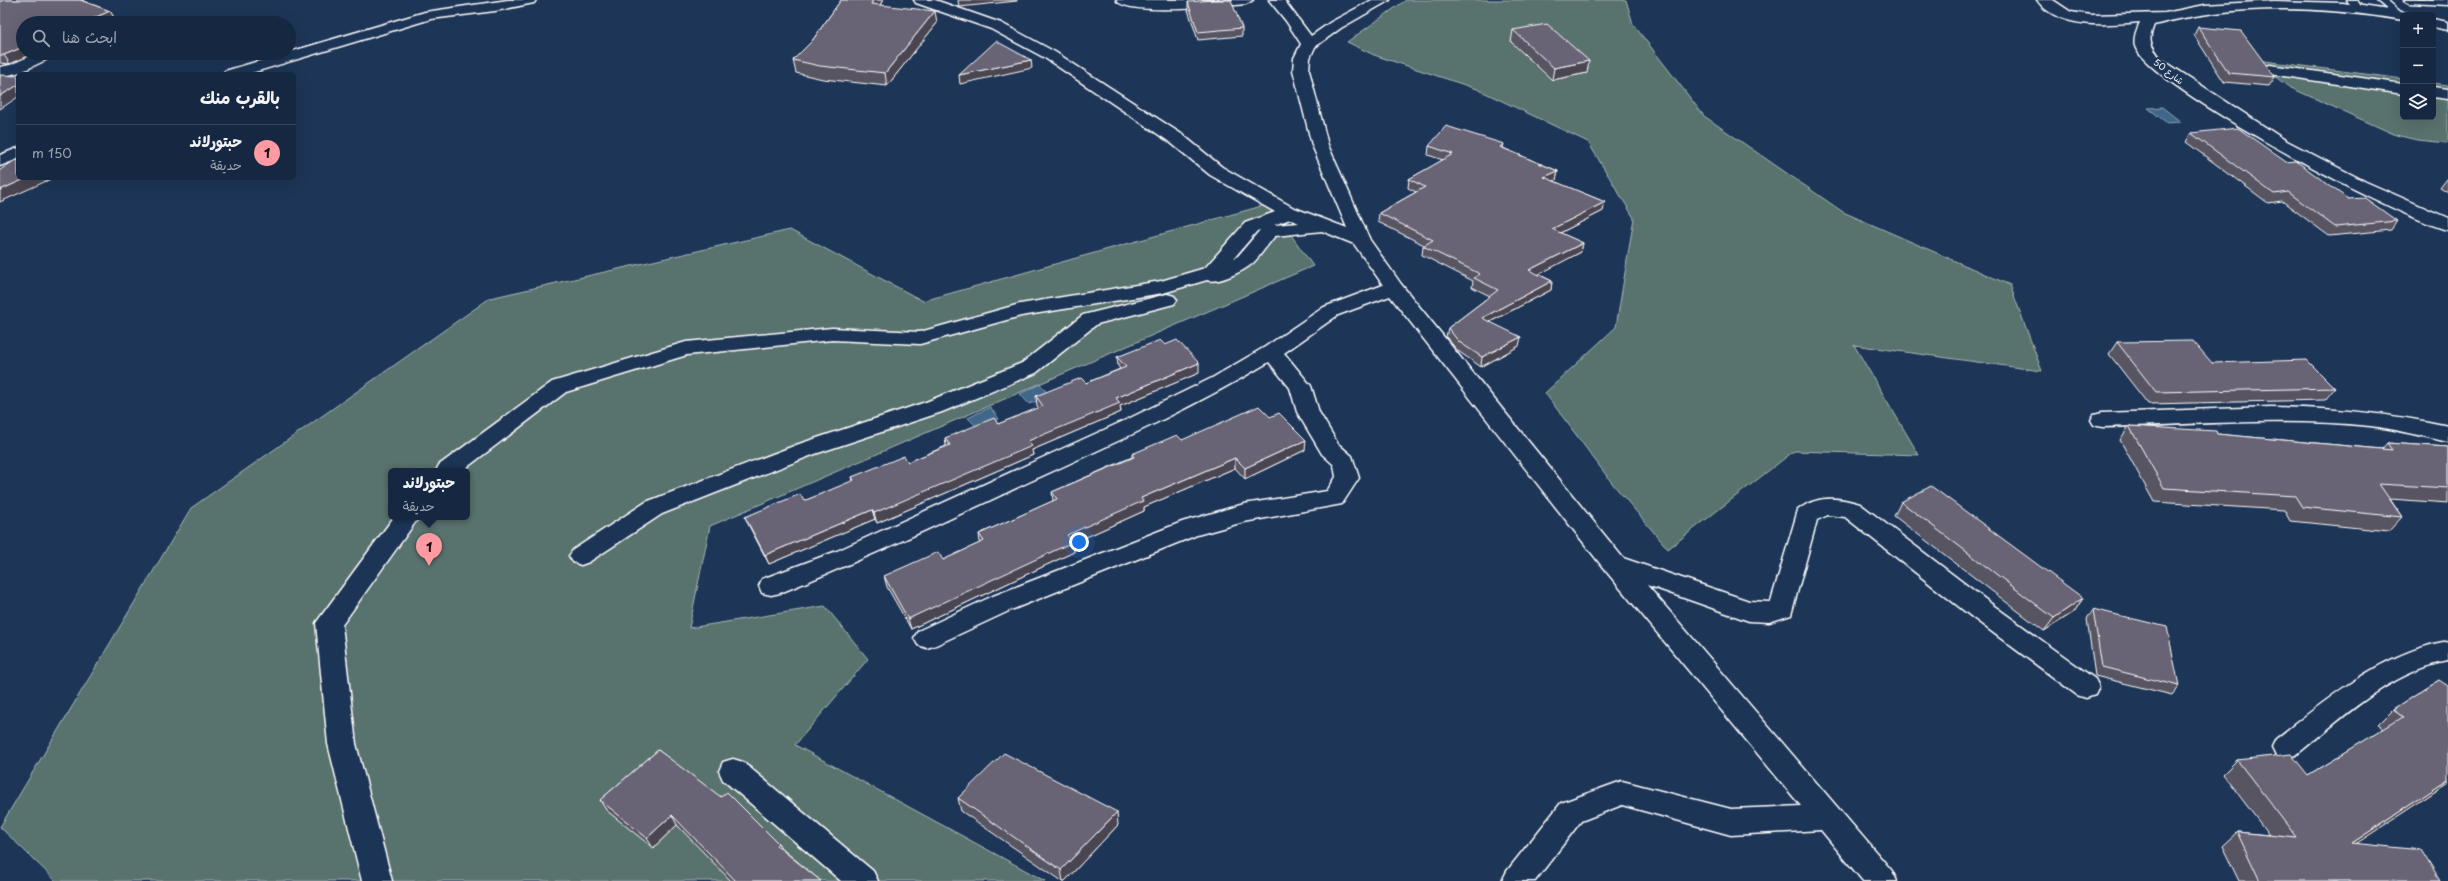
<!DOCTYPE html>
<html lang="ar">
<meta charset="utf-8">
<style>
:root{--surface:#162841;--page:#1f3048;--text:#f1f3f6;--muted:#9ea6b1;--line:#35445a;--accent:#ff9aa2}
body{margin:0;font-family:"Playpen Sans","Playpen Sans Arabic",sans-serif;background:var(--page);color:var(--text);direction:rtl}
.controls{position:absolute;right:12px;top:12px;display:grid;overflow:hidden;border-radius:6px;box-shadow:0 4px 16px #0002}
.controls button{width:36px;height:36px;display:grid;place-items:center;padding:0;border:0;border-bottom:1px solid var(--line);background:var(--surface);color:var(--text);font:20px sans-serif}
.you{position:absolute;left:1079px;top:542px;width:14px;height:14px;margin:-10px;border:3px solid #fff;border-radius:50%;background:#1a73e8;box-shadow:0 0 0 6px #1a73e833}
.badge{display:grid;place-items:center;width:26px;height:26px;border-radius:50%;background:var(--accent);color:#111;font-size:13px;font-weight:700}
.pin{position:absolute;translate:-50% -33px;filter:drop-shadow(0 1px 2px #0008)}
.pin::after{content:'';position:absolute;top:21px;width:14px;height:12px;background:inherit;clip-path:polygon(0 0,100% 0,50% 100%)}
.popup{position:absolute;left:388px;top:468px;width:82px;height:52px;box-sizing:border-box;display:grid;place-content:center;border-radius:6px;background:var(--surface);filter:drop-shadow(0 1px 3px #0005);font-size:13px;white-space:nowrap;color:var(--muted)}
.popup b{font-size:15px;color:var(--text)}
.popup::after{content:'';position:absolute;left:50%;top:100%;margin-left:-8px;border:8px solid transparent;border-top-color:var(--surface)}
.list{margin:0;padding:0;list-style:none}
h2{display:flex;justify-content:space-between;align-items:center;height:52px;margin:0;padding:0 16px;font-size:17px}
h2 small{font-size:13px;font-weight:400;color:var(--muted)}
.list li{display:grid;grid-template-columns:26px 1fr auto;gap:12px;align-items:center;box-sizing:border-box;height:56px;padding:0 16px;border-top:1px solid var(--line)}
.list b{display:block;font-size:15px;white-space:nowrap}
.list p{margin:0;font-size:13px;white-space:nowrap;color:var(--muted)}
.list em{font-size:13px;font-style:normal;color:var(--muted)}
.icon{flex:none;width:22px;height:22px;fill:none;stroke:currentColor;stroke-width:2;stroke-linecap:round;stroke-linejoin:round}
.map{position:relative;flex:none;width:2448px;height:881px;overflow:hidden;direction:ltr}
.search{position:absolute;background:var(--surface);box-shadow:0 4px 16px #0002;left:16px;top:16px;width:280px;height:44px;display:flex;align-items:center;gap:10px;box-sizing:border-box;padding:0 14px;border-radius:22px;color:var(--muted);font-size:15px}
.panel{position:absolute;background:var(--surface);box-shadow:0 4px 16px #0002;left:16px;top:72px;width:280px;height:108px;border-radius:6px;direction:rtl}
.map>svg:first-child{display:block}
.green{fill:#59726e;stroke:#acb8b6;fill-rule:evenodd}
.water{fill:#416689;stroke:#8da3b8}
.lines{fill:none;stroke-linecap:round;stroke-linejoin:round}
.lane-casing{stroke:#fff;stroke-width:3}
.street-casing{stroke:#fff;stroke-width:3}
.lane{fill:#1d3557;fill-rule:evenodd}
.street{fill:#1d3557;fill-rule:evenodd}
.wall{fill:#595564;stroke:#fff}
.shaded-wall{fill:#494551;stroke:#fff}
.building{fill:#686374;stroke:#fff}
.labels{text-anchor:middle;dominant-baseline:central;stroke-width:4;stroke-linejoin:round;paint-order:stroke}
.far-street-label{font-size:9px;fill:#fff;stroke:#1d3557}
</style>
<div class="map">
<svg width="2448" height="881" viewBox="0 0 2448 881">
<rect width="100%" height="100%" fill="#1d3557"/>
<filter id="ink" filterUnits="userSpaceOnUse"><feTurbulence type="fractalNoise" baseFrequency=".025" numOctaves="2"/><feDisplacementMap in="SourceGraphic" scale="8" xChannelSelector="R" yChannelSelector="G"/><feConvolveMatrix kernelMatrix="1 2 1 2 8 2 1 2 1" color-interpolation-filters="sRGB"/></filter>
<g filter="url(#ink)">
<g class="green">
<polygon points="1406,0 1626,0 1633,24 1704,116 1843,212 2010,285 2042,371 1854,345 1919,455 1794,451 1668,549 1612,483 1545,393 1616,327 1634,218 1588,142 1477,89 1374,55 1347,42"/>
<polygon points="2257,60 2403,79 2403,117 2433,117 2433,83 2448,85 2448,143 2417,140 2396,135 2289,87 2262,67"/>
<path d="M1269,204L1313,266L710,526L689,628L825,606L868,659L795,745L1045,881H56L0,827L191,508L490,298L790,230L923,301ZM391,471H467V517H391Z"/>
</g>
<g class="water">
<polygon points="2162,107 2181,122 2167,123 2148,108"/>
<polygon points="1040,384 1050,396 1029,404 1020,394"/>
<polygon points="990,407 999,419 977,427 968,418"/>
</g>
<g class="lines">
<defs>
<g id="lane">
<polygon points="2347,0 2357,0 2362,8 2354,10"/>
<polygon points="2376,0 2387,0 2404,15 2396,17"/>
<polygon points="2404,0 2448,0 2448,5 2409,3"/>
</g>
<g id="street">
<polygon points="508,0 536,0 534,3 495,11 431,19 248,74 223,74 225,71 425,12"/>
<path d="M914,0H935L1001,23L1055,52L1183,135L1222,167L1292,207L1347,228L1312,145L1293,70L1294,58L1301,44L1286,21L1269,0H1284L1311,36L1331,22L1372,0H1390L1341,28L1315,47L1310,58L1309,70L1328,145L1370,240L1401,284L1623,558L1749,601L1769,602L1771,601L1798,510C1817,495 1838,497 1860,504L1990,603L2095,679L2099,687L2095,695L2086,698L2077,695L1972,617L1845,517L1828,515L1817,520L1791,615L1769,622L1749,621L1647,585L1892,871L1897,881H1863L1821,830L1731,835L1622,805L1581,821L1535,881H1502L1507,871L1561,803L1622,781L1731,809L1801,806L1605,570L1390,296L1338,315L1284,353L1311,386L1319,412L1338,444L1352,456L1359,478L1342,504L1244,522L1197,535L1011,610L936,645L927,648L918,645L914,638L918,631L993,596L1182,522L1244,504L1327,491L1336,477L1334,465L1322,454L1297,412L1290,388L1269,362C1193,408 1112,444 1031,481C948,520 865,559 780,593L771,595L762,593L759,586L762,579L837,551L1128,419L1212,378L1265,347L1324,307L1383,285L1354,244L1322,231L1275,236C1267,245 1261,255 1253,263C1244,271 1218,284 1207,280L1163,293L1021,316L920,344L832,340L687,355L566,392L462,471H436L439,465L552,382L686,342L832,328L920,332L1020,304L1161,281L1205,268L1245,223L1275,212L1210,175L1171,143L1045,58L991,29L916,3ZM1290,219L1299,223L1274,225ZM1260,230L1238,256L1234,258L1257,231Z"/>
<path d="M1116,0H1253L1246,4C1225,6 1127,17 1116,0Z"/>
<path d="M2037,0H2053L2071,12L2091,15L2165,13L2205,5L2274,1L2343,3L2408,13L2410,15H2403V20C2322,6 2234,3 2154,25C2147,42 2151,45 2161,59L2285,140L2366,182L2448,218V230C2401,219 2146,85 2135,46C2133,38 2137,29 2140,22C2108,25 2058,30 2037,0Z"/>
<polygon points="2433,19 2448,22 2448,30 2433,27"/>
<polygon points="37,53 57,53 54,56 21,72 0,77 0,67 10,65"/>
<polygon points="2270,65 2403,84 2403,94 2264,73 2262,70 2264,67"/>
<polygon points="2433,87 2448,89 2448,99 2433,97"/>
<polygon points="18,148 18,159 0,166 0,155"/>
<polygon points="1167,294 1174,296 1177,300 1174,304 1097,324 1036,373 942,412 815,454 662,514 589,562 581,565 573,562 569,556 573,550 646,502 799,444 926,402 1022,363 1083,315"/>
<path d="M2271,407C2331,408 2389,413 2448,426V442C2422,436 2396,429 2370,426C2281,417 2191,425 2102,427L2094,425L2091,420L2094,415L2102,413Z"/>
<polygon points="394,517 419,517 342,625 356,744 392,881 362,881 328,744 316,623"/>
<path d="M2448,641V661C2389,672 2341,719 2296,755L2286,759L2276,755L2272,747L2276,739C2329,698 2381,653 2448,641Z"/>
<polygon points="733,759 743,762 873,871 878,881 841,881 723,780 719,771 723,762"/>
</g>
</defs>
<use href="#lane" class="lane-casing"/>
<use href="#street" class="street-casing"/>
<use href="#lane" class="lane"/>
<use href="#street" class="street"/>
</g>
<g class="wall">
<polygon points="3,0 84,0 83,1 110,11 115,19 23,53 35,53 10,64 0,63 0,1 2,1"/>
<polygon points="841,0 883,0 880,5 937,23 887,86 823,79 796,73 793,60 812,41"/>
<polygon points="1188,2 1242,28 1242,36 1198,40 1188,10"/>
<polygon points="2198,27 2275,77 2269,86 2224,82 2194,35"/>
<polygon points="1513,30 1587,73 1552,80 1511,42"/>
<polygon points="2191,133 2348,199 2397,221 2391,230 2329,236 2282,201 2268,203 2186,142"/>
<polygon points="1504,144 1503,148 1558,171 1556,180 1553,181 1605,202 1603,211 1560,233 1583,243 1581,252 1538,274 1552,281 1551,290 1490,322 1519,346 1481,367 1458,351 1446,337 1448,328 1490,296 1472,287 1473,281 1422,255 1423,246 1424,245 1378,222 1379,213 1416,192 1408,188 1409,179 1443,160 1428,155 1429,146"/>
<polygon points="2447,179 2448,179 2448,193 2440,188"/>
<polygon points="2117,342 2212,363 2335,388 2325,400 2148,404 2109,354"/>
<polygon points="1165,345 1199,373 1120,406 1121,412 1032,450 1033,455 877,523 875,519 769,564 749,526 745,517 804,501 853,481 852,477 908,462 946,446 945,438 998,424 1039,408 1037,406 1036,396 1086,383 1120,369 1118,366 1117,357"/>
<polygon points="1270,417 1305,450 1245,479 1235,468 1144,507 1144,511 1073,543 1074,552 911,629 887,587 884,576 943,560 980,543 979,534 1053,501 1052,492 1132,457 1132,454"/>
<polygon points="2129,426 2382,449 2387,443 2448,447 2448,503 2390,499 2402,517 2389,531 2290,521 2284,510 2154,502 2120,440"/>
<polygon points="1901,502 2083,598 2074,612 2044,631 1894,516"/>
<polygon points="2093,609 2179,686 2172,695 2095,676 2087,619"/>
<polygon points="2439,680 2448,783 2356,843 2440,881 2239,881 2222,846 2237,832 2269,835 2223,774 2237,760 2308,775 2384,729 2378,725 2393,710"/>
<polygon points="658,750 778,843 781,848 821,881 731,881 677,825 653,848 606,810 600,800"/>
<polygon points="958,798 1118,825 1065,881 1062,881 961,811"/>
</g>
<g class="shaded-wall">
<polygon points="873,0 883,0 873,16 871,4"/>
<polygon points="958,0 1017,0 1017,1 959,7"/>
<polygon points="110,11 115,19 106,23 82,23"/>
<polygon points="935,11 937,23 887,86 885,73"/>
<polygon points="23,47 23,53 35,53 10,64 4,55"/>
<polygon points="1031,60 1032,68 960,84 959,75"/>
<polygon points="1589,61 1587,73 1552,80 1554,68"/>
<polygon points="18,85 18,97 0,109 0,96"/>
<polygon points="1558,171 1556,180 1542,186 1544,177"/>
<polygon points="27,178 53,178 0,202 0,190"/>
<polygon points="1605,202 1603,211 1550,238 1552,229"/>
<polygon points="1583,243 1581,252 1528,280 1529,270"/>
<polygon points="1552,281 1551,290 1480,327 1482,318"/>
<polygon points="1521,337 1519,346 1481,367 1482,357"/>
<polygon points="1199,363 1199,373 1120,406 1121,412 1032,450 1033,455 877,523 874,513 1028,441 1116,398"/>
<polygon points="1306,440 1305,450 1245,479 1245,468"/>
<polygon points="1235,458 1235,468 1144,507 1144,511 1073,543 1074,552 911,629 908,619 1067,535 1141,498"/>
<polygon points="872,510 875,519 769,564 765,555"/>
<polygon points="2083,598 2074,612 2044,631 2054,618"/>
<polygon points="2448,780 2448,783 2336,857 2352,843"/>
<polygon points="1117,812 1118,825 1065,881 1063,881 1061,870"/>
<polygon points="672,815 677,825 653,848 647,838"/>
<polygon points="778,843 783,853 776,845"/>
</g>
<g class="building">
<polygon points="3,0 80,0 110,11 82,23 23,23 23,47 4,55 0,55 0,1 2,1"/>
<polygon points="841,0 873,0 871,4 935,11 885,73 820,66 793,60 812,41"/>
<polygon points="1214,0 1231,0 1242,28 1198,32 1188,2"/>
<polygon points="1547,24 1589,61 1554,68 1513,30"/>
<polygon points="2198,27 2241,31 2275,77 2229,73"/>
<polygon points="996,41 1031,60 959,75"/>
<polygon points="0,75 18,76 18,85 0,96"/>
<polygon points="1446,126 1504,144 1500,147 1558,171 1544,177 1605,202 1552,229 1583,243 1529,270 1552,281 1482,318 1521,337 1482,357 1459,342 1448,328 1498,290 1474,278 1480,274 1423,246 1433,240 1379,213 1425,187 1409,179 1453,154 1429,146"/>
<polygon points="2238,128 2286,162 2296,161 2348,199 2365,198 2397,221 2335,227 2288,192 2274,194 2191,133"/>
<polygon points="18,160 18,178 27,178 0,190 0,170 14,161"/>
<polygon points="1160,340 1165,345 1177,340 1199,363 1116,398 1120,403 1028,441 1032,446 874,513 872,510 765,555 745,517 800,494 804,501 854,480 852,477 904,456 908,462 950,445 945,438 994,418 998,424 1043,406 1036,396 1081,378 1086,383 1126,367 1117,357"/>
<polygon points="2193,341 2212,363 2307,360 2335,388 2156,392 2117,342"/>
<polygon points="1259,406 1270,417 1279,413 1306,440 1245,468 1235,458 1141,498 1143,501 1067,535 1073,542 908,619 884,576 938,552 943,560 984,541 979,534 1057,499 1052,492 1134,457 1132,454 1177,435 1182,440"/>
<polygon points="2129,426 2216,431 2217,434 2392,450 2387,443 2448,447 2448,488 2379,484 2402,517 2302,507 2295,496 2164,488"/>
<polygon points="1931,486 2083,598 2054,618 1901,502"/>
<polygon points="2093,609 2167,627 2179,686 2102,667"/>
<polygon points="2439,680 2448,686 2448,780 2352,843 2421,850 2440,881 2260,881 2237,832 2297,838 2237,760 2291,754 2308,775 2403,717 2393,710"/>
<polygon points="658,750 721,797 727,792 778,843 776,845 821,881 736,881 672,815 647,838 600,800"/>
<polygon points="1004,753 1117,812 1061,870 958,798"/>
</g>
</g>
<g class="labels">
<g class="far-street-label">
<text transform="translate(2169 71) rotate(38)">شارع 50</text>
</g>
</g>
</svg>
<div class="controls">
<button>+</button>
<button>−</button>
<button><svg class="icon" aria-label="layers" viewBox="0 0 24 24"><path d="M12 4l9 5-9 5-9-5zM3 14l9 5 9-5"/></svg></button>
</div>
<div class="you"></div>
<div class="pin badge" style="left:429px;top:566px">1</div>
<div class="popup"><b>حبتورلاند</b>حديقة</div>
<div class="search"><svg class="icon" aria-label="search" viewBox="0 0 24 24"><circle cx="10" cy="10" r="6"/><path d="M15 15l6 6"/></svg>ابحث هنا</div>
<section class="panel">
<h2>بالقرب منك<small></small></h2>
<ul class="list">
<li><span class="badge">1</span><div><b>حبتورلاند</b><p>حديقة</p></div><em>150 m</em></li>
</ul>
</section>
</div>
